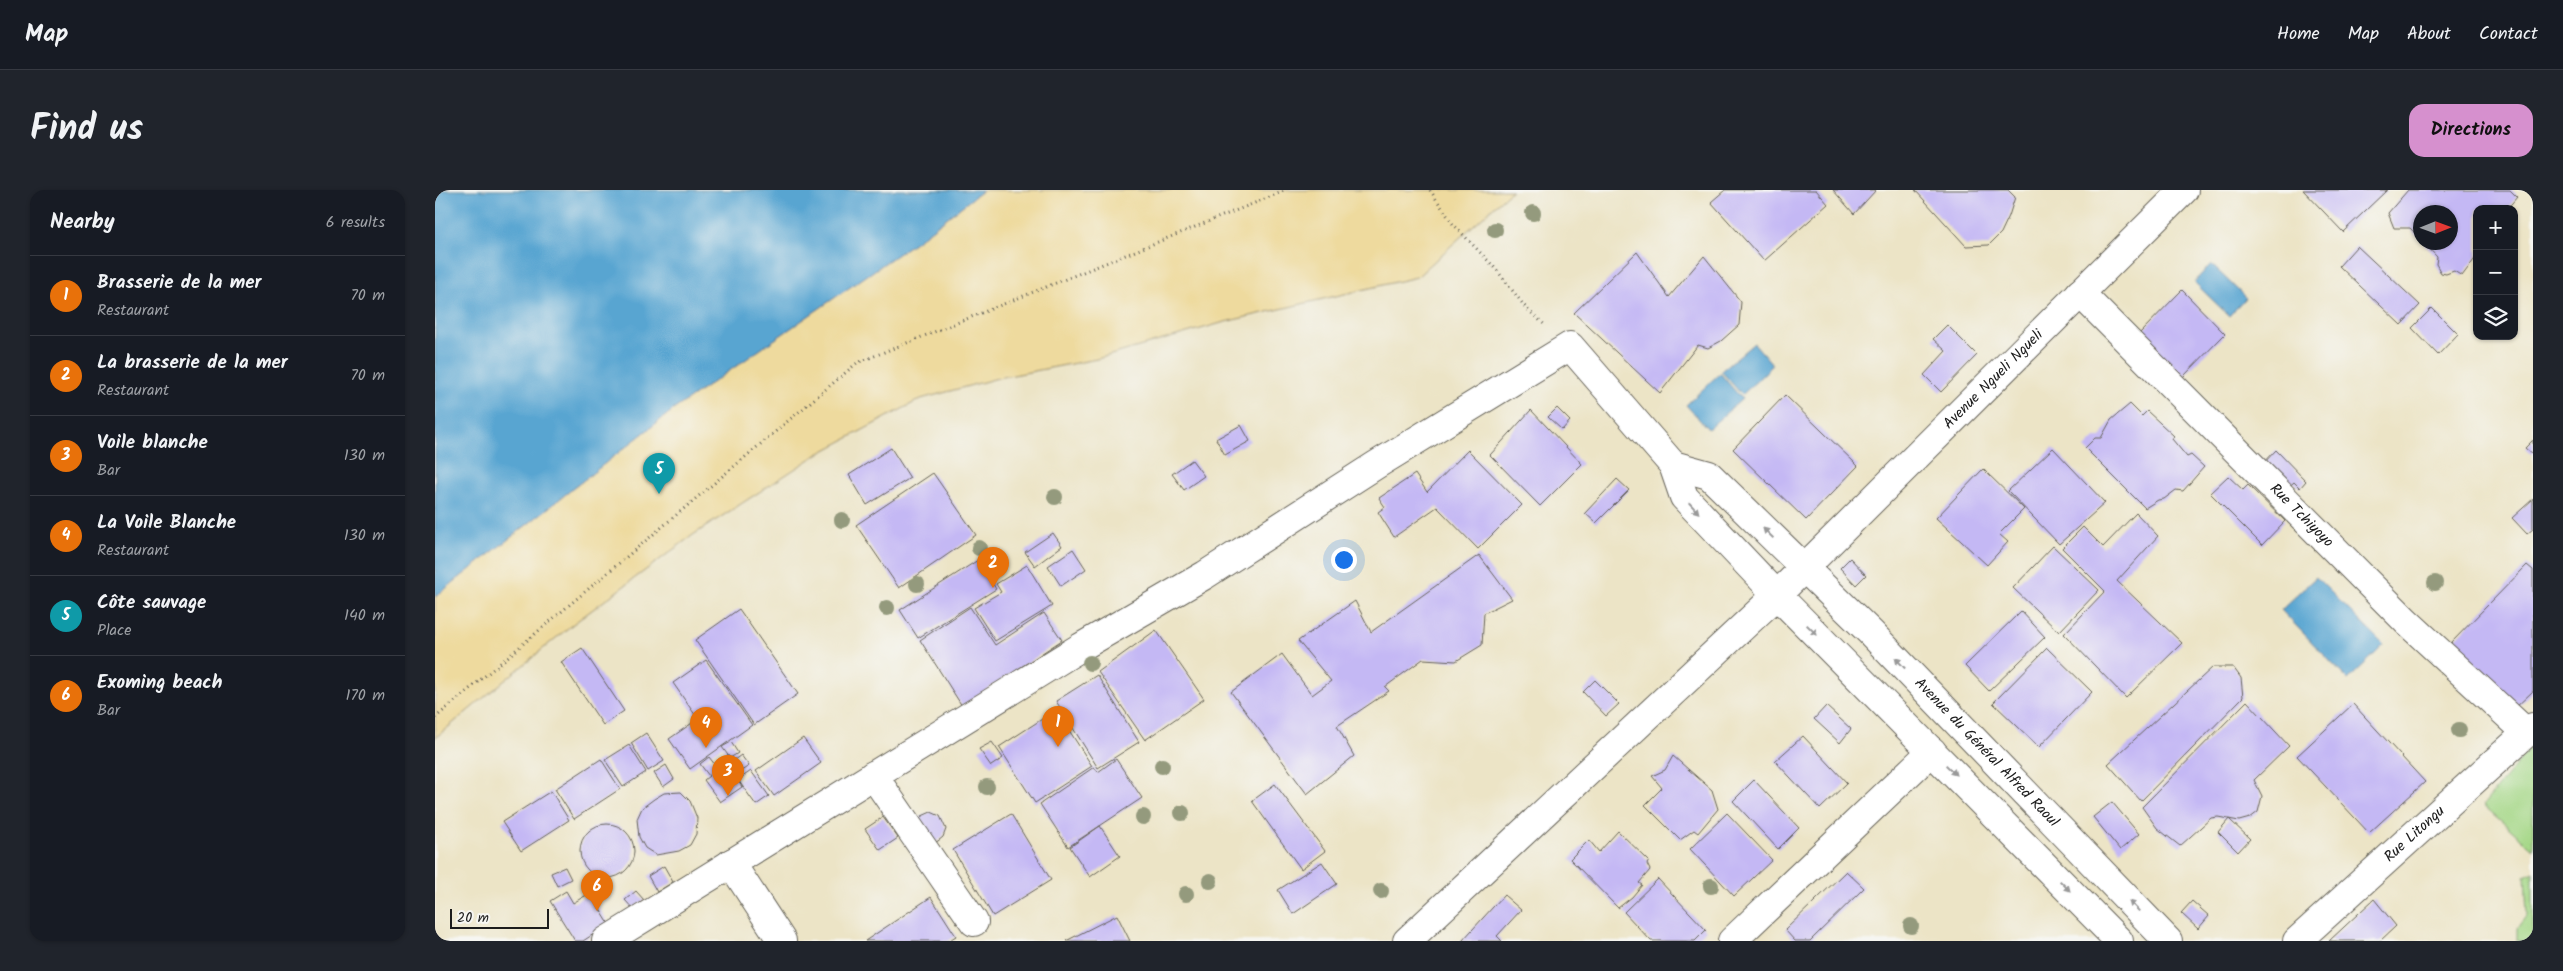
<!DOCTYPE html>
<meta charset="utf-8">
<style>
:root{--surface:#171b24;--page:#20242c;--text:#f1f3f6;--muted:#9ea1a6;--line:#363941;--accent:#d690ce}
body{margin:0;font-family:Kalam,sans-serif;background:var(--page);color:var(--text)}
.controls{position:absolute;right:15px;top:15px;display:grid;overflow:hidden;border-radius:10px;box-shadow:0 1px 4px #0004}
.controls button{width:45px;height:45px;display:grid;place-items:center;padding:0;border:0;border-bottom:1px solid var(--line);background:var(--surface);color:var(--text);font:25px sans-serif}
.compass{position:absolute;left:1978px;top:15px;width:45px;height:45px;border-radius:50%;background:var(--surface);box-shadow:0 1px 4px #0004;rotate:89deg}
.scale{position:absolute;left:15px;bottom:12px;width:99px;box-sizing:border-box;padding-left:5px;border:2px solid #1c1c1c;border-top:0;font-size:14px;line-height:18px;white-space:nowrap;color:#1c1c1c;-webkit-text-stroke:4px #f6f6f2;paint-order:stroke}
.you{position:absolute;left:908px;top:369px;width:18px;height:18px;margin:-12px;border:4px solid #fff;border-radius:50%;background:#1a73e8;box-shadow:0 0 0 8px #1a73e833}
.badge{display:grid;place-items:center;width:32px;height:32px;border-radius:50%;background:var(--accent);color:#fff;font-size:16px;font-weight:700}
.pin{position:absolute;translate:-50% -41px;filter:drop-shadow(0 1px 2px #0008)}
.pin::after{content:'';position:absolute;top:26px;width:18px;height:15px;background:inherit;clip-path:polygon(0 0,100% 0,50% 100%)}
.list{margin:0;padding:0;list-style:none}
h2{display:flex;justify-content:space-between;align-items:center;height:65px;margin:0;padding:0 20px;font-size:21px}
h2 small{font-size:16px;font-weight:400;color:var(--muted)}
.list li{display:grid;grid-template-columns:32px 1fr auto;gap:15px;align-items:center;box-sizing:border-box;height:80px;padding:0 20px;border-top:1px solid var(--line)}
.list b{display:block;font-size:19px;white-space:nowrap}
.list p{margin:0;font-size:16px;white-space:nowrap;color:var(--muted)}
.list em{font-size:16px;font-style:normal;color:var(--muted)}
.icon{flex:none;width:28px;height:28px;fill:none;stroke:currentColor;stroke-width:2;stroke-linecap:round;stroke-linejoin:round}
.map{position:relative;flex:none;width:2098px;height:751px;overflow:hidden;border-radius:15px}
header{display:flex;align-items:center;gap:30px;box-sizing:border-box;height:70px;padding:0 25px;background:var(--surface);border-bottom:1px solid var(--line)}
header strong{font-size:24px}
nav{display:flex;gap:28px;margin-inline-start:auto;font-size:18px}
.intro{display:flex;align-items:center;justify-content:space-between;box-sizing:border-box;height:120px;padding:0 30px}
h1{margin:0;font-size:35px}
.button{padding:12px 22px;border-radius:15px;background:var(--accent);color:#111;font-size:18px;font-weight:700}
main{display:flex;gap:30px;padding:0 30px}
aside{flex:1;background:var(--surface);border-radius:15px;box-shadow:0 1px 4px #0004}
.map>svg:first-child{display:block}
.green{fill:#a4d786;stroke:#607a51}
.sand{fill:#eeda9e;stroke:#857b5d}
.water{fill:#58a5d1;stroke:#3a6076}
.building{fill:#c4b8f4}
.lines{fill:none;stroke-linecap:round;stroke-linejoin:round}
.minor-casing{stroke:#656258;stroke-width:30}
.path{stroke:#656258;stroke-width:3;stroke-dasharray:1 4;stroke-linecap:butt}
.minor{stroke:#fff;stroke-width:28}
.tree{fill:#949a7d}
.oneway{fill:#999}
.labels{text-anchor:middle;dominant-baseline:central;stroke-width:5;stroke-linejoin:round;paint-order:stroke}
.street-label{font-size:15px;fill:#1c1c1c;stroke:#f6f6f2}
</style>
<header>
<strong>Map</strong>
<nav><a>Home</a><a>Map</a><a>About</a><a>Contact</a></nav>
</header>
<div class="intro"><h1>Find us</h1><a class="button">Directions</a></div>
<main>
<aside>
<h2>Nearby<small>6 results</small></h2>
<ul class="list">
<li><span class="badge" style="background:#e8710a">1</span><div><b>Brasserie de la mer</b><p>Restaurant</p></div><em>70 m</em></li>
<li><span class="badge" style="background:#e8710a">2</span><div><b>La brasserie de la mer</b><p>Restaurant</p></div><em>70 m</em></li>
<li><span class="badge" style="background:#e8710a">3</span><div><b>Voile blanche</b><p>Bar</p></div><em>130 m</em></li>
<li><span class="badge" style="background:#e8710a">4</span><div><b>La Voile Blanche</b><p>Restaurant</p></div><em>130 m</em></li>
<li><span class="badge" style="background:#0f9aa8">5</span><div><b>Côte sauvage</b><p>Place</p></div><em>140 m</em></li>
<li><span class="badge" style="background:#e8710a">6</span><div><b>Exoming beach</b><p>Bar</p></div><em>170 m</em></li>
</ul>
</aside>
<div class="map">
<svg width="2098" height="751" viewBox="0 0 2098 751">
<rect width="100%" height="100%" fill="#f6f6f2"/>
<filter id="ink" filterUnits="userSpaceOnUse"><feTurbulence type="fractalNoise" baseFrequency=".02" numOctaves="2"/><feDisplacementMap in="SourceGraphic" scale="10" xChannelSelector="R" yChannelSelector="G"/><feConvolveMatrix kernelMatrix="1 2 1 2 8 2 1 2 1" color-interpolation-filters="sRGB"/></filter>
<filter id="wash" filterUnits="userSpaceOnUse"><feTurbulence type="fractalNoise" baseFrequency=".0096" numOctaves="4" result="noise"/><feDisplacementMap in="SourceGraphic" scale="20" xChannelSelector="R" yChannelSelector="G"/><feGaussianBlur stdDeviation="1.12" result="paint"/><feColorMatrix in="noise" values="0 0 0 0 0 0 0 0 0 0 0 0 0 0 0 0 0 1.4 0 .05"/><feComposite in="paint" operator="in"/></filter>
<g filter="url(#wash)">
<rect width="100%" height="100%" fill="#ece4c6"/>
<g class="green">
<polygon points="2098,554 2098,659 2048,615"/>
<polygon points="2098,682 2098,751 2082,751 2082,738 2092,725 2090,686"/>
</g>
<polygon class="sand" points="548,0 1077,0 982,87 790,132 662,169 563,188 486,209 383,264 258,345 138,434 0,548 0,407 238,220 483,50"/>
<g class="water">
<polygon points="0,0 548,0 483,50 238,220 0,407"/>
<polygon points="1776,74 1811,108 1794,126 1759,92"/>
<polygon points="1319,153 1338,175 1307,205 1286,181"/>
<polygon points="1285,183 1307,209 1273,239 1251,215"/>
<polygon points="1881,387 1949,455 1913,490 1846,420"/>
</g>
<g id="blocks">
<g class="building">
<polygon points="1290,0 1381,0 1393,14 1329,71 1276,12"/>
<polygon points="1398,0 1441,0 1419,24"/>
<polygon points="1480,0 1573,0 1580,7 1574,26 1566,43 1554,55 1531,56"/>
<polygon points="1868,0 1952,0 1908,42"/>
<polygon points="1973,0 2075,0 2082,7 2072,19 2042,19 2042,66 2027,86 2019,81 2011,84 2006,83 2001,74 2002,67 1988,52 2016,52 2016,22 1986,22 1986,49 1975,38 1959,38 1953,23"/>
<polygon points="1922,56 1985,115 1966,135 1904,76"/>
<polygon points="1202,62 1234,107 1269,66 1306,112 1304,135 1286,151 1273,158 1263,155 1225,203 1139,123"/>
<polygon points="1747,100 1790,144 1746,189 1702,146"/>
<polygon points="1997,118 2023,144 2003,165 1977,138"/>
<polygon points="1512,135 1542,165 1506,202 1489,185 1511,161 1498,149"/>
<polygon points="1350,205 1423,276 1371,330 1298,259"/>
<polygon points="1695,214 1707,226 1712,221 1739,246 1737,249 1752,267 1756,265 1769,277 1748,301 1741,300 1729,309 1723,310 1710,318 1650,258 1660,248 1666,248 1676,230"/>
<polygon points="1122,218 1135,231 1127,240 1113,227"/>
<polygon points="1096,220 1147,274 1105,316 1055,265"/>
<polygon points="806,235 815,251 790,265 781,249"/>
<polygon points="2098,250 2098,265 2090,258"/>
<polygon points="456,258 475,288 432,315 414,285"/>
<polygon points="1618,258 1670,313 1624,354 1573,301"/>
<polygon points="1033,260 1087,315 1043,359 1002,317 959,347 943,322 950,317 944,308 980,284 992,302"/>
<polygon points="1841,260 1871,291 1865,298 1859,292 1851,299 1827,275"/>
<polygon points="757,270 769,286 749,300 737,284"/>
<polygon points="1548,279 1589,319 1564,344 1573,352 1552,375 1501,328"/>
<polygon points="498,283 541,345 464,398 421,335"/>
<polygon points="1793,286 1808,300 1813,295 1850,331 1827,355 1775,303"/>
<polygon points="1182,289 1194,300 1161,333 1150,323"/>
<polygon points="2098,309 2098,339 2092,344 2077,328"/>
<polygon points="1701,323 1723,346 1682,391 1747,453 1691,508 1629,444 1670,401 1627,358 1648,337 1668,357"/>
<polygon points="618,343 627,356 600,376 590,362"/>
<polygon points="1618,356 1664,400 1624,442 1578,398"/>
<polygon points="638,359 651,379 626,396 613,376"/>
<polygon points="1044,365 1077,409 1049,423 1047,455 1021,471 988,469 950,497 954,501 902,536 919,566 872,604 796,502 847,464 877,505 896,491 863,451 920,411 936,442"/>
<polygon points="1415,368 1431,385 1421,395 1405,378"/>
<polygon points="543,370 561,399 483,448 465,420"/>
<polygon points="592,375 617,416 560,451 539,418 566,402 561,394"/>
<polygon points="2092,375 2098,380 2098,501 2078,520 2013,456"/>
<polygon points="535,417 560,455 609,423 627,450 527,516 485,450"/>
<polygon points="304,419 363,504 319,535 260,450"/>
<polygon points="1586,421 1610,447 1554,501 1530,476"/>
<polygon points="721,440 769,509 710,550 663,482"/>
<polygon points="147,458 189,521 168,535 126,472"/>
<polygon points="1612,458 1657,502 1604,557 1558,513"/>
<polygon points="271,470 317,535 255,579 234,549 263,529 238,493"/>
<polygon points="1778,477 1798,477 1806,488 1808,507 1706,611 1673,574"/>
<polygon points="662,485 704,552 663,578 621,511"/>
<polygon points="1160,490 1184,514 1171,526 1148,502"/>
<polygon points="1812,511 1854,556 1819,590 1827,606 1823,622 1815,628 1804,631 1783,627 1776,628 1745,656 1722,638 1707,617"/>
<polygon points="1918,514 1990,592 1934,643 1862,566"/>
<polygon points="1391,516 1416,539 1405,553 1379,529"/>
<polygon points="621,520 657,576 600,613 564,557"/>
<polygon points="211,543 229,571 213,581 196,553"/>
<polygon points="1368,546 1412,593 1385,619 1340,571"/>
<polygon points="368,548 386,573 339,606 321,581"/>
<polygon points="296,552 303,563 295,568 287,557"/>
<polygon points="557,552 568,568 556,576 544,559"/>
<polygon points="194,555 211,582 188,597 170,570"/>
<polygon points="306,565 314,576 303,583 295,573"/>
<polygon points="1238,566 1277,600 1283,619 1263,643 1259,640 1245,650 1210,615 1227,598 1217,586 1230,580"/>
<polygon points="274,567 284,580 293,574 307,597 285,612 269,590 274,586 265,574"/>
<polygon points="166,569 185,599 139,629 120,599"/>
<polygon points="681,569 707,608 633,657 605,614 659,577 663,582"/>
<polygon points="231,575 239,589 228,597 219,583"/>
<polygon points="316,581 334,606 321,615 303,590"/>
<polygon points="1319,590 1364,638 1343,659 1298,611"/>
<polygon points="840,594 890,661 866,679 817,611"/>
<polygon points="116,601 134,630 86,661 67,632"/>
<polygon points="246,602 255,611 262,628 261,644 255,655 244,661 221,665 210,658 204,647 202,629 207,618 219,609 229,603"/>
<polygon points="1677,612 1704,644 1685,660 1658,627"/>
<polygon points="496,622 505,626 511,639 508,647 503,651 495,654 480,635 487,626"/>
<polygon points="1292,623 1337,670 1299,706 1255,659"/>
<polygon points="576,624 616,690 558,726 518,660"/>
<polygon points="448,627 463,648 445,660 430,639"/>
<polygon points="1794,629 1815,649 1803,662 1783,642"/>
<circle cx="172" cy="661" r="27"/>
<polygon points="665,636 685,666 655,687 635,657"/>
<polygon points="1183,641 1214,671 1212,674 1215,680 1204,693 1207,695 1197,707 1183,718 1135,669 1154,650 1164,662"/>
<polygon points="887,672 902,694 858,724 843,700"/>
<polygon points="229,676 238,692 222,702 213,686"/>
<polygon points="130,677 136,689 122,696 116,683"/>
<polygon points="1411,681 1429,698 1375,751 1360,751 1350,740"/>
<polygon points="1223,689 1271,740 1260,751 1216,751 1189,722"/>
<polygon points="131,701 138,713 155,703 174,734 148,751 140,751 115,711"/>
<polygon points="201,701 209,710 198,719 190,710"/>
<polygon points="1069,705 1086,720 1062,746 1067,751 1027,751"/>
<polygon points="496,707 521,746 513,751 430,751"/>
<polygon points="1939,709 1961,736 1945,751 1894,751"/>
<polygon points="1757,711 1774,726 1763,739 1746,723"/>
<polygon points="682,725 695,751 631,751"/>
</g>
</g>
</g>
<g filter="url(#ink)">
<use href="#blocks" fill-opacity="0" stroke="#656258" stroke-width="1"/>
<g class="lines">
<defs>
<g id="minor">
<path id="s1" d="M1645,103L1971,431L2092,543"/>
<path id="s2" d="M1238,275L1274,285L1435,442L1733,751"/>
<polyline points="438,585 539,732"/>
<polyline points="296,673 347,751"/>
<polyline points="171,751 646,457 770,385 941,275 1135,156 1238,275 1249,307 1342,405 1684,751"/>
<path id="s3" d="M972,751L1342,405L1749,0"/>
<polyline points="1297,751 1497,561"/>
<path id="s4" d="M1862,751L2098,537"/>
</g>
</defs>
<use href="#minor" class="minor-casing"/>
<g class="path">
<polyline points="995,0 1018,34 1061,79 1091,118 1111,136"/>
<polyline points="0,528 422,173 852,0"/>
</g>
<use href="#minor" class="minor"/>
</g>
<g class="tree">
<circle cx="1098" cy="23" r="8"/>
<circle cx="1060" cy="40" r="8"/>
<circle cx="620" cy="307" r="8"/>
<circle cx="407" cy="330" r="8"/>
<circle cx="544" cy="358" r="8"/>
<circle cx="2000" cy="393" r="8"/>
<circle cx="482" cy="394" r="8"/>
<circle cx="452" cy="418" r="8"/>
<circle cx="655" cy="473" r="8"/>
<circle cx="2024" cy="540" r="8"/>
<circle cx="727" cy="576" r="8"/>
<circle cx="552" cy="597" r="8"/>
<circle cx="747" cy="623" r="8"/>
<circle cx="708" cy="627" r="8"/>
<circle cx="775" cy="691" r="8"/>
<circle cx="1276" cy="696" r="8"/>
<circle cx="946" cy="701" r="8"/>
<circle cx="751" cy="704" r="8"/>
<circle cx="1476" cy="736" r="8"/>
</g>
<defs><path id="oneway-solid" d="M-6-.8H1V-3.2L6.5 0L1 3.2V.8H-6Z" transform="scale(1.25)"/></defs>
<g class="oneway">
<use href="#oneway-solid" transform="translate(1259 318) rotate(47)"/>
<use href="#oneway-solid" transform="translate(1333 343) rotate(-136)"/>
<use href="#oneway-solid" transform="translate(1377 440) rotate(45)"/>
<use href="#oneway-solid" transform="translate(1465 473) rotate(-133)"/>
<use href="#oneway-solid" transform="translate(1516 580) rotate(45)"/>
<use href="#oneway-solid" transform="translate(1630 696) rotate(45)"/>
<use href="#oneway-solid" transform="translate(1699 716) rotate(-134)"/>
</g>
</g>
<g class="labels">
<g class="street-label">
<text stroke="none"><textPath href="#s3" startOffset="812">Avenue Ngueli Ngueli</textPath></text>
<text stroke="none"><textPath href="#s1" startOffset="314">Rue Tchiyoyo</textPath></text>
<text stroke="none"><textPath href="#s2" startOffset="430">Avenue du Général Alfred Raoul</textPath></text>
<text stroke="none"><textPath href="#s4" startOffset="159">Rue Litongu</textPath></text>
</g>
</g>
</svg>
<div class="controls">
<button>+</button>
<button>−</button>
<button><svg class="icon" aria-label="layers" viewBox="0 0 24 24"><path d="M12 4l9 5-9 5-9-5zM3 14l9 5 9-5"/></svg></button>
</div>
<svg class="compass" viewBox="-18 -18 36 36"><path d="M0-13l5 13h-10z" fill="#e53935"/><path d="M0 13l5-13h-10z" fill="#9ea1a6"/></svg>
<div class="scale">20 m</div>
<div class="you"></div>
<div class="pin badge" style="left:623px;top:557px;background:#e8710a">1</div>
<div class="pin badge" style="left:558px;top:398px;background:#e8710a">2</div>
<div class="pin badge" style="left:293px;top:606px;background:#e8710a">3</div>
<div class="pin badge" style="left:271px;top:558px;background:#e8710a">4</div>
<div class="pin badge" style="left:224px;top:304px;background:#0f9aa8">5</div>
<div class="pin badge" style="left:162px;top:721px;background:#e8710a">6</div>
</div>
</main>
